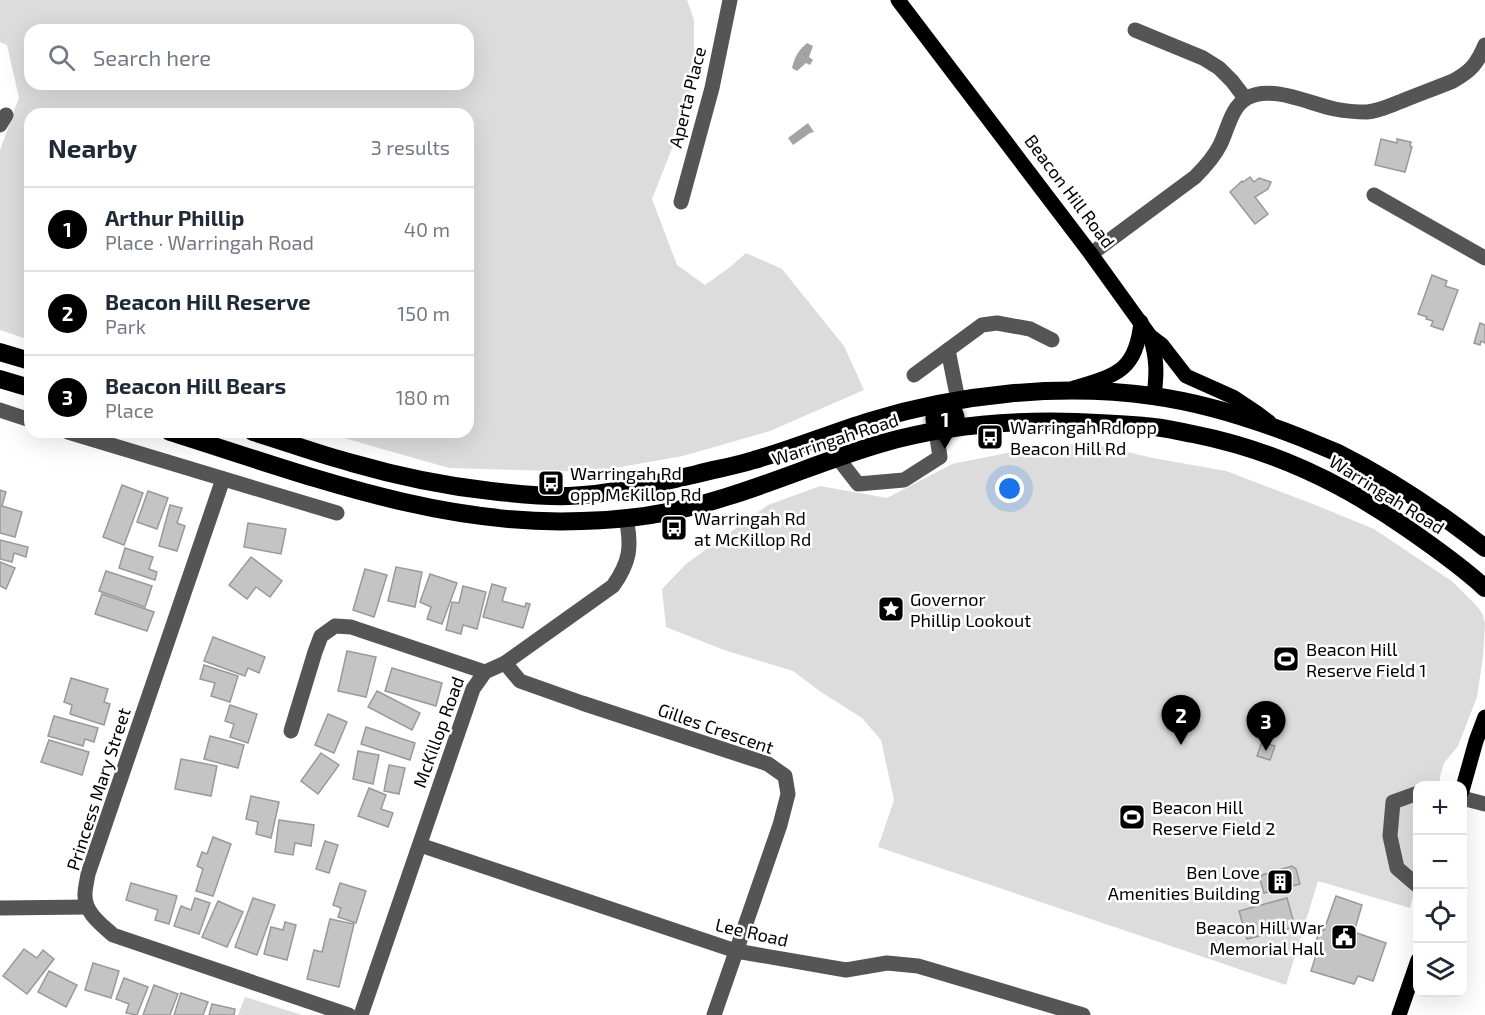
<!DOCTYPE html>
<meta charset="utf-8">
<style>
:root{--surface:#fff;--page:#f2f2f3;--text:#1f2937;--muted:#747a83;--line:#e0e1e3;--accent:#000}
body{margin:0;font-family:"Exo 2",sans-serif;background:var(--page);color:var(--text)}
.controls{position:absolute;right:18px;bottom:18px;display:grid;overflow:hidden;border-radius:12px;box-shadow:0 6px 24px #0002}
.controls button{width:54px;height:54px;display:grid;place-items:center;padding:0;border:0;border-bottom:2px solid var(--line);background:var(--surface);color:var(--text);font:30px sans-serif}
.you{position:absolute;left:1010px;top:489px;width:21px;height:21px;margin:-15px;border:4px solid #fff;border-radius:50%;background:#1a73e8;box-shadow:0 0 0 9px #1a73e833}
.badge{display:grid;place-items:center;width:39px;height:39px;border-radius:50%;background:var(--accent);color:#fff;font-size:20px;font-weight:700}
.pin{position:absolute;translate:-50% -50px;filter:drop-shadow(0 2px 3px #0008)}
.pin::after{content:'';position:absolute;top:32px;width:21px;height:18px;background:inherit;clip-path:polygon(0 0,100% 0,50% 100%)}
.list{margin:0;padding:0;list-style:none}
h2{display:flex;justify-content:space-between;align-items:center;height:78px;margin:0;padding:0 24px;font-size:26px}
h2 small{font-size:20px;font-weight:400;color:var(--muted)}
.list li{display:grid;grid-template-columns:39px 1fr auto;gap:18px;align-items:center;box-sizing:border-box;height:84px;padding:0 24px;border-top:2px solid var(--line)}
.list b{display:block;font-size:22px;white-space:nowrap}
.list p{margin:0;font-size:20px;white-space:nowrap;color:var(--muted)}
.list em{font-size:20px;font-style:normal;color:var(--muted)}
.icon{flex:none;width:33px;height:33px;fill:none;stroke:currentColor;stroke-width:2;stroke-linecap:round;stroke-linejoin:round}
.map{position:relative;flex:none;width:1485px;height:1015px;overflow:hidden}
.search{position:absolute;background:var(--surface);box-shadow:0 6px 24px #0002;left:24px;top:24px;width:450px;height:66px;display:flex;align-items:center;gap:15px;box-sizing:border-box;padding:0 21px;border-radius:18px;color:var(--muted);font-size:22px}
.panel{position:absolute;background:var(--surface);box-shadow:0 6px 24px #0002;left:24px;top:108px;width:450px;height:330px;border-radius:18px}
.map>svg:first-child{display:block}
.green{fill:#dcdcdc;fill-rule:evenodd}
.water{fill:#a3a3a3}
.building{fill:#c4c4c4;stroke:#999;stroke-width:1.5}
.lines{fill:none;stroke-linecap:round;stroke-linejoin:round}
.minor{stroke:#555;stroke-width:15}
.major{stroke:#000;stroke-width:15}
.highway{stroke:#000;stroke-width:18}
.labels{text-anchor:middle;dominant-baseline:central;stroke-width:5;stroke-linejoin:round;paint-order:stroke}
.street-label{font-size:18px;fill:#000;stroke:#fff}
.poi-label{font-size:18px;fill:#000;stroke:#fff;text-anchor:start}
</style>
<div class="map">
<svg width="1485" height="1015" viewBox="0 0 1485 1015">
<rect width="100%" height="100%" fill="#fff"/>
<g class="green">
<path d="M0,0H687L694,20V84L678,133L652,199L677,265L705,285L730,267L746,253L782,269L844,346L864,390L770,431L683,456L592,472L449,468L323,432H468V114H30V340L0,330V150L19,98L7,45L0,42ZM30,30H468V84H30Z"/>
<polygon points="1089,443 1153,458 1226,471 1313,504 1374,529 1453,582 1477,606 1483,615 1485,624 1483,656 1477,697 1458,746 1444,763 1440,777 1439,785 1418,786 1417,883 1410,908 1318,881 1286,985 878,847 894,800 881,740 862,718 821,692 793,671 724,650 666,627 662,589 686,564 768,505 820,486 887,498 952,464 1036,447"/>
<polygon points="245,997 302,1015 238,1015"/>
</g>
<g class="water">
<path d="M807,43L813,46L809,57L813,60L810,65L806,63L797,71L792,68C795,56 798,51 807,43Z"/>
<polygon points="808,123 814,132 810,133 793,145 788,138"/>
</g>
<g class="building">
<polygon points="1381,139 1397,143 1397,139 1411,142 1410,146 1412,147 1405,172 1375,165"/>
<polygon points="1250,177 1254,182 1259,178 1271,182 1268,189 1255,197 1268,214 1255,224 1230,192 1242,181 1243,182"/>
<polygon points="1432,275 1447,281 1445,286 1458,290 1443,330 1431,326 1433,321 1426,319 1427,317 1418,314"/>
<polygon points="1480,323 1485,325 1485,343 1481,341 1480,345 1474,343"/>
<polygon points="122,485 143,493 124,545 103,537"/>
<polygon points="0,490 6,492 2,506 22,512 15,537 0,533"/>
<polygon points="148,491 168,498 157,529 137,522"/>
<polygon points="170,505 182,508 177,523 185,526 177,551 159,546"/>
<polygon points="248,523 286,529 281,554 244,547"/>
<polygon points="0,540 28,547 26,557 14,553 12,562 0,559"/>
<polygon points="125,548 153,557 149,569 157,572 155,580 119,568"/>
<polygon points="251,557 282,581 270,597 256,587 247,599 229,585"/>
<polygon points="0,562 15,568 6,589 0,586"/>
<polygon points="396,567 422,572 415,607 388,601"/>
<polygon points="365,569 387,575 374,617 353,610"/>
<polygon points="106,571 152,586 145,607 99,591"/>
<polygon points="430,574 457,583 442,624 427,619 431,607 420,602"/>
<polygon points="492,584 506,588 502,601 525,607 526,603 530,604 523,628 483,617"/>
<polygon points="463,586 486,592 477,629 463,625 461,634 446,630 452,602 459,603"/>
<polygon points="102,594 154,612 147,631 95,614"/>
<polygon points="213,637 265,657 259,673 248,668 245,676 204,661"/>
<polygon points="347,651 376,657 366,697 338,691"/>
<polygon points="204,665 238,676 230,702 211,696 215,683 200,679"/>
<polygon points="392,668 442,683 436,706 385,691"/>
<polygon points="71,678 108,689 104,702 110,704 104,725 70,714 72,705 64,702"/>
<polygon points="377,691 420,713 412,730 368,707"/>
<polygon points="230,705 257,714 248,743 230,737 234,724 225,721"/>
<polygon points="328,714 347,722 334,753 315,745"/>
<polygon points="54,716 98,728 94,742 85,739 83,746 48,736"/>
<polygon points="366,727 415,743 410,760 361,744"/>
<polygon points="210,736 244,745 238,768 204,759"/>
<polygon points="49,740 89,752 82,775 41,762"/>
<polygon points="1262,742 1275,746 1270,760 1257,756"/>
<polygon points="358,751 379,755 373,784 353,779"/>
<polygon points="321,753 339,765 318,794 301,781"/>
<polygon points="181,759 217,766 211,796 175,789"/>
<polygon points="389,765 405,768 399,794 384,791"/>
<polygon points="369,788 386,795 381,809 393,813 388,827 358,816"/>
<polygon points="251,796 279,802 271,838 256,834 258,822 246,819"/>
<polygon points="279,820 314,825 311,846 295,843 293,855 275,852"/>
<polygon points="213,837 231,844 213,896 196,891 203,869 197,866 202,852 207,854"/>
<polygon points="325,841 338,845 329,873 316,869"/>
<polygon points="1292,866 1296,869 1300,884 1264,893 1260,879 1262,875"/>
<polygon points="131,883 177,896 169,924 155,920 158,910 126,900"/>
<polygon points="340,883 366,891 356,923 338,917 341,908 333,905"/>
<polygon points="1336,896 1362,905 1354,932 1386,943 1373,981 1358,976 1354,984 1311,971 1319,946 1315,944 1320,929 1324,930"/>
<polygon points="195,898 210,903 199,934 174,926 181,906 191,910"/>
<polygon points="253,898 275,905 257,955 235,947"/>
<polygon points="1287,898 1295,927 1247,939 1239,911"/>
<polygon points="218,901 243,912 227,947 202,937"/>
<polygon points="330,919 354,924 339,987 307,979 314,950 322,952"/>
<polygon points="285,922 296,925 287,960 264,954 271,927 283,930"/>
<polygon points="24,949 37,958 43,950 54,959 27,994 3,976"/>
<polygon points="93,963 119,971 111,998 85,990"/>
<polygon points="49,971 77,985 66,1007 38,992"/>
<polygon points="124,978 148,987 137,1015 126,1013 129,1004 116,999"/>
<polygon points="154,985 178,994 170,1015 143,1015"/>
<polygon points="181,993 208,1002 203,1015 174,1015"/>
<polygon points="212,1004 235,1009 234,1015 209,1015"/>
</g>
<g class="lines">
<g class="minor">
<polyline points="1135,30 1203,58 1219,68 1232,81 1245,98"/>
<polyline points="0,125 6,115"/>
<polyline points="1374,195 1485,258"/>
<polyline points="681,202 712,88 730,0"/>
<path d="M1091,254L1195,177C1205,167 1214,157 1220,145C1228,129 1231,107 1247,98C1271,84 1310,104 1335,109C1345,111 1357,112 1367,112C1379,111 1391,105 1402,101C1419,94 1436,88 1453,81C1471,71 1477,64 1485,45"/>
<polyline points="948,350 958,400"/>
<polyline points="914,375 982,325 997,323 1030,329 1052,340"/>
<polyline points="0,410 30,420"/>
<polyline points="68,432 337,513"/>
<polyline points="837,457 858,484 904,480 940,457 936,431"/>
<path d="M223,479L88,874C87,881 85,888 85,894C84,912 101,924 113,935L349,1015"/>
<polyline points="505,663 520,681 582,703 768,764 785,776 788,794 780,825 714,1015"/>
<polyline points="291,731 315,652 321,636 335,626 351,627 485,672"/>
<polyline points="1418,793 1393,802 1390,836 1397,868 1418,886"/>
<polyline points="1462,798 1485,804"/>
<polyline points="420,845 736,951 846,970 887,963 918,966 1083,1015"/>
<polyline points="0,908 87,907"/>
<path d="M361,1015L473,689L485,672L505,663L613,586C630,562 632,547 626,518"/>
</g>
<g class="major">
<path d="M898,0L1091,254L1150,336C1157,358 1157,373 1154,396"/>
<polyline points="1150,336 1162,345 1186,376 1233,397 1257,413 1269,422"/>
<path d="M1074,388C1117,375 1136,371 1141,322"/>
<polyline points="1462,791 1476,741 1485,717"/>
<polyline points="1399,1015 1418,960"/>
</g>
<g class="highway">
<polyline points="0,352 30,361"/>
<polyline points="0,379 30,388"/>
<path d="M170,432C304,474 440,527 582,521C630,520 680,512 726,497C779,481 830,458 883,443C946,425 1011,420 1076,422C1099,423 1122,424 1145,426C1161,427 1177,431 1193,434C1273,450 1341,482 1408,529C1434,547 1461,566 1485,588"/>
<path d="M253,432C286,442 318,454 352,463C397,476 445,486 491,491C517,494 543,497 569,496C613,494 654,484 697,474C716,469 735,466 754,460C793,449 831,433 870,421C959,394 1060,383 1153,396C1204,403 1254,419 1302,438C1314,443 1326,448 1338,453C1390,479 1439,512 1485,548"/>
</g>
</g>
<defs>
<symbol id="bus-square" viewBox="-11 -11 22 22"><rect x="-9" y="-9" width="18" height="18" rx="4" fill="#000" stroke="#fff"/><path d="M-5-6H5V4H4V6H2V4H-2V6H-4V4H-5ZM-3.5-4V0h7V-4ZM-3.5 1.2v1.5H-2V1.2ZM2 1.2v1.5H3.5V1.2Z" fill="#fff"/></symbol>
<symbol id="sight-square" viewBox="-11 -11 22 22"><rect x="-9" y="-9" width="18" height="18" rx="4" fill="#000" stroke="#fff"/><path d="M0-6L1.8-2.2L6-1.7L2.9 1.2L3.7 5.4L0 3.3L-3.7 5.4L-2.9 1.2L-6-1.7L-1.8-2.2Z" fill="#fff"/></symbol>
<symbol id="stadium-square" viewBox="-11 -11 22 22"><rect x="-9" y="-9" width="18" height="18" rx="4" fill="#000" stroke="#fff"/><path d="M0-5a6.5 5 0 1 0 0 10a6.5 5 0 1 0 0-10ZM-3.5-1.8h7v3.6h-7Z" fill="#fff"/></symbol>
<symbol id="building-square" viewBox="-11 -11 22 22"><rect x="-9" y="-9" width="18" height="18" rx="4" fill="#000" stroke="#fff"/><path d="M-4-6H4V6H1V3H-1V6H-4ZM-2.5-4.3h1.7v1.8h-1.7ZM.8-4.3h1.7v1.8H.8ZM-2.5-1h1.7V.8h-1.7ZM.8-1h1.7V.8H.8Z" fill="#fff"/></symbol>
<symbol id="civic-square" viewBox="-11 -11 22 22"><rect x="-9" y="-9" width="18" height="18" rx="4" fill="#000" stroke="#fff"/><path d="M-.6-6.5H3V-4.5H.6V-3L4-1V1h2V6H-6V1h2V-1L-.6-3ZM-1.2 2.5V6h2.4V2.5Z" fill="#fff"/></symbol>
</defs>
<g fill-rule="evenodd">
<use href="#bus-square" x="975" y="422" width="30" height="30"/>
<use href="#bus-square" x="536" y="468" width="30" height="30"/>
<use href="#bus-square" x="659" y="513" width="30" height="30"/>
<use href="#sight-square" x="876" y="594" width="30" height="30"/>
<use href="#stadium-square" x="1271" y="644" width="30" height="30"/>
<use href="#stadium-square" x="1117" y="802" width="30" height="30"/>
<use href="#building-square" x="1265" y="867" width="30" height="30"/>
<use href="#civic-square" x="1329" y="922" width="30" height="30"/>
</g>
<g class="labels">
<g class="street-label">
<text transform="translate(687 97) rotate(-76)">Aperta Place</text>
<text transform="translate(1070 191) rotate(53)">Beacon Hill Road</text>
<text transform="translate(835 439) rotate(-18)">Warringah Road</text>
<text transform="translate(1387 494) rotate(32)">Warringah Road</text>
<text transform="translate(716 728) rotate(19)">Gilles Crescent</text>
<text transform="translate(438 732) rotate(-70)">McKillop Road</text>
<text transform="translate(98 789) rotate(-72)">Princess Mary Street</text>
<text transform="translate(752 932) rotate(13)">Lee Road</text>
</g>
<g class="poi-label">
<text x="1010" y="427">Warringah Rd opp<tspan x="1010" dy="21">Beacon Hill Rd</tspan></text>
<text x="570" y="473">Warringah Rd<tspan x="570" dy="21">opp McKillop Rd</tspan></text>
<text x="694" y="518">Warringah Rd<tspan x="694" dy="21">at McKillop Rd</tspan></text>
<text x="910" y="599">Governor<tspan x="910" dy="21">Phillip Lookout</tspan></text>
<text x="1306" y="649">Beacon Hill<tspan x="1306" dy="21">Reserve Field 1</tspan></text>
<text x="1152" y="807">Beacon Hill<tspan x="1152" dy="21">Reserve Field 2</tspan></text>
<text x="1260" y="872" text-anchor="end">Ben Love<tspan x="1260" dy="21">Amenities Building</tspan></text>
<text x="1324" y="927" text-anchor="end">Beacon Hill War<tspan x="1324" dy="21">Memorial Hall</tspan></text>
</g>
</g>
</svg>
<div class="controls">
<button>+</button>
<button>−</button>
<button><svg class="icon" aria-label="locate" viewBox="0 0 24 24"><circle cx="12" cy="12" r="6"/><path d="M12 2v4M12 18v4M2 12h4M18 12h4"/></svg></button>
<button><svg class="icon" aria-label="layers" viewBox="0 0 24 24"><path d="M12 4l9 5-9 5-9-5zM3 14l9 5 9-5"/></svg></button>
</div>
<div class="you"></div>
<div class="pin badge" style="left:945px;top:449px">1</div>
<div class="pin badge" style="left:1181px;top:745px">2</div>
<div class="pin badge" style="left:1266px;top:751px">3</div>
<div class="search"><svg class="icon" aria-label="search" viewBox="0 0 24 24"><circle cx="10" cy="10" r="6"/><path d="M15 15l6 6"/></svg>Search here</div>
<section class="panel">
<h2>Nearby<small>3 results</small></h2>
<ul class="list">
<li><span class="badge">1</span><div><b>Arthur Phillip</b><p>Place · Warringah Road</p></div><em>40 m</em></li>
<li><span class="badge">2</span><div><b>Beacon Hill Reserve</b><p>Park</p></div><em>150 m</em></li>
<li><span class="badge">3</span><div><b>Beacon Hill Bears</b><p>Place</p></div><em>180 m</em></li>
</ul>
</section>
</div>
